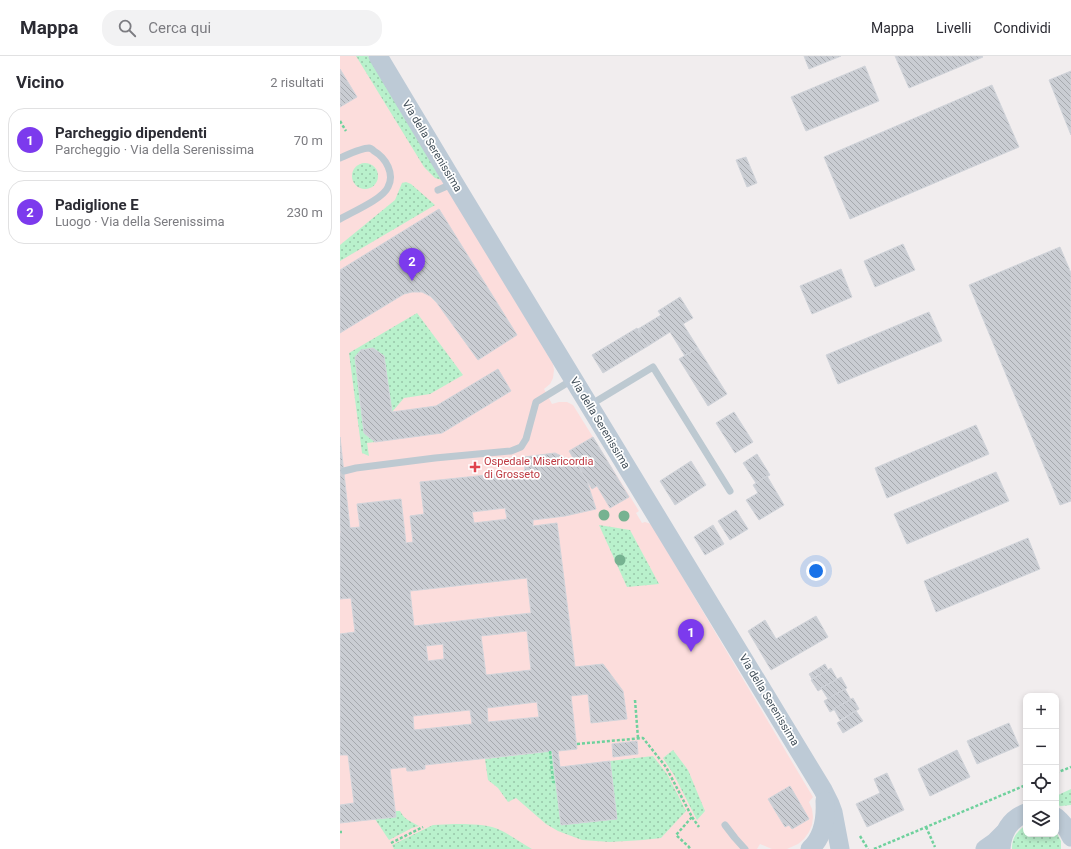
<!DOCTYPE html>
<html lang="it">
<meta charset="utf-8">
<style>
:root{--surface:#fff;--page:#f2f2f3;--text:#2b2b33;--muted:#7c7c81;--line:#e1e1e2;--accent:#7c3aed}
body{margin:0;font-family:Roboto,sans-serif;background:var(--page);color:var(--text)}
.controls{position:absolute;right:12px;bottom:12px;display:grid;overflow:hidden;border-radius:8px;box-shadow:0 2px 6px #0003}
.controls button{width:36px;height:36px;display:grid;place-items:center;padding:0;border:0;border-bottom:1px solid var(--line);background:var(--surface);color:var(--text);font:20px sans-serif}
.you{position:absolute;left:476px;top:515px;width:14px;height:14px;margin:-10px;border:3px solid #fff;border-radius:50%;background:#1a73e8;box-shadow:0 0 0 6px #1a73e833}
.badge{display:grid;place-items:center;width:26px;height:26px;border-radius:50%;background:var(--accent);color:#fff;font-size:13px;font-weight:700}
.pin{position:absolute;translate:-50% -33px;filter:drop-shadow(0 1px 2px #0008)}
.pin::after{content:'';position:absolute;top:21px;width:14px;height:12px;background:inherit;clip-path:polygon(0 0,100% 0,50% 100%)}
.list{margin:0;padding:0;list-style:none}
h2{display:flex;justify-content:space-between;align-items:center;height:52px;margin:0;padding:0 16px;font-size:17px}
h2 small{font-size:13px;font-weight:400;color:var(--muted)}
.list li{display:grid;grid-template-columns:26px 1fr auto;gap:12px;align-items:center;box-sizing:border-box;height:64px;margin:0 8px 8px;padding:0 8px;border:1px solid var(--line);border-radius:16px}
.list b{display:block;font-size:15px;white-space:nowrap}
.list p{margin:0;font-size:13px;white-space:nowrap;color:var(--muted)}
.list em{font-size:13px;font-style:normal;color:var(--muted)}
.icon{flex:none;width:22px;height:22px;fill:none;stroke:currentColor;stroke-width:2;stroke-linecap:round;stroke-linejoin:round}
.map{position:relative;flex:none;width:731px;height:793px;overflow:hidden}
header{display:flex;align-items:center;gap:24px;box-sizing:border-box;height:56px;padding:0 20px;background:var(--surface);border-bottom:1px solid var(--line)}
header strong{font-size:19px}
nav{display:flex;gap:22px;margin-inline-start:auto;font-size:14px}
.search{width:280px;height:36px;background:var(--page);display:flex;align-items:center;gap:10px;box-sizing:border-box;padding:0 14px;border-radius:16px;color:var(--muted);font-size:15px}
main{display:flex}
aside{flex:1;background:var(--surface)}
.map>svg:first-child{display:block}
.medical{fill:#fcdddc}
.grass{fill:url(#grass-dots)}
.building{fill:url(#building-back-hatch);stroke:#d1d4da;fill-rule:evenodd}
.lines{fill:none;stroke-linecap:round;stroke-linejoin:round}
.path{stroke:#6fd19d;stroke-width:2.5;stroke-dasharray:3 2;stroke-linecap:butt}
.lane{stroke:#bdc9d1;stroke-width:7}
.secondary{stroke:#bdcad6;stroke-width:19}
.tree{fill:#76b291}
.health-dot{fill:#e0444e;stroke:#fff;stroke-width:1.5}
.labels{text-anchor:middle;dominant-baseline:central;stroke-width:3.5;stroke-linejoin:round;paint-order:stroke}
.street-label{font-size:11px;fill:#45525c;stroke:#fff}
.health-label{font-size:11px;fill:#be3a42;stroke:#fff;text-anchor:start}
</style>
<header>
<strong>Mappa</strong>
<div class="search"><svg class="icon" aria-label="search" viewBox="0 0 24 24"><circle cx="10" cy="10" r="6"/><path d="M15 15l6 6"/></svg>Cerca qui</div>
<nav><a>Mappa</a><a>Livelli</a><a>Condividi</a></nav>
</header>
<main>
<aside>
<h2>Vicino<small>2 risultati</small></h2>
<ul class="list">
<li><span class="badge">1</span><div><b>Parcheggio dipendenti</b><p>Parcheggio · Via della Serenissima</p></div><em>70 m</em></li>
<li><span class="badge">2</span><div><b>Padiglione E</b><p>Luogo · Via della Serenissima</p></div><em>230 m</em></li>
</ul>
</aside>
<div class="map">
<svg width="731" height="793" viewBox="0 0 731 793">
<defs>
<pattern id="grass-dots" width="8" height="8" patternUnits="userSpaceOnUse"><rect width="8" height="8" fill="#b9f1cc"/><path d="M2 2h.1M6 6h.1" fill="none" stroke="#98c6a9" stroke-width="1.8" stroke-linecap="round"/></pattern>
<pattern id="building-back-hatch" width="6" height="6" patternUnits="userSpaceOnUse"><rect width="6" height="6" fill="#cacdd3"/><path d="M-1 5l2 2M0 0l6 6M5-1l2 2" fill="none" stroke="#a6a9ae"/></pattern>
</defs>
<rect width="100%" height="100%" fill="#f1edee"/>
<polygon class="medical" points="0,0 28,0 213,308 214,314 213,322 210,328 204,333 212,348 219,346 227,346 233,349 299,455 296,457 302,467 305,466 311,468 461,721 473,741 469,746 472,753 473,761 472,769 469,776 464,783 458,788 447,793 432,793 420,788 417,793 0,793"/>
<g class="grass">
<polygon points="16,0 28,0 102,124 95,122 84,111"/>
<circle cx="25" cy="120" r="13"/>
<polygon points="66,126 71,128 95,149 0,205 0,189 55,144 62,127"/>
<polygon points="77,257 123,319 90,338 64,342 52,356 44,300 33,292 21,294 15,301 24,377 35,386 27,387 29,400 22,397 9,297"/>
<polygon points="259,469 290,474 319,528 287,531"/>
<polygon points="333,694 348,714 365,755 357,764 334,719 323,702"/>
<polygon points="212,695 221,769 277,763 270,705 313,700 327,718 346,755 321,782 303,784 270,786 242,784 218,775 206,768 176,742 168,746 158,732 148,724 145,703"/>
<polygon points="731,733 731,749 721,750 716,749 716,740"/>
<path d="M55,755H60C64,763 71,766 79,770L72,772L49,784L35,763L55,761Z"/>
<path d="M114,768C127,768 140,768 152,771C166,775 179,786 192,793H54L52,789L93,769Z"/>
<path d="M686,769V778H716V776L721,785V793H672C672,782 677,775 686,769Z"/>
</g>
<g class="building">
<polygon points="464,0 501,0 469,13"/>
<polygon points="555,0 642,0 643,1 569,32"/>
<polygon points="525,10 539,45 466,75 451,41"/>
<polygon points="0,13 17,41 0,51"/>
<polygon points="731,15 731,79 709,24"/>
<polygon points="652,29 679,91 510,163 484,101"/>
<polygon points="406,101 417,127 407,131 396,104"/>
<polygon points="99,153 177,279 138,304 97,247 90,240 82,236 72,236 64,238 0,277 0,214"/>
<polygon points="563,188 575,214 535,231 524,205"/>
<polygon points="720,191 731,217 731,445 720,449 629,229"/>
<polygon points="501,213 512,241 472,258 460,230"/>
<polygon points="340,241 353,262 343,268 358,292 345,300 330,276 308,290 298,273 321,259 318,255"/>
<polygon points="589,256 602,285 498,328 486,299"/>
<polygon points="297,272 308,290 263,317 252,299"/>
<polygon points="33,292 44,300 52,356 96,350 158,313 171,335 102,377 35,386 24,377 15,301 21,294"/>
<polygon points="358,292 387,338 368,350 339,303"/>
<polygon points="394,356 413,386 395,397 376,367"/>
<polygon points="636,369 649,398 547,442 535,412"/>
<path d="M0,381L10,472L20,471L17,448L61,443L66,487L73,486L70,460L84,458L80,426L185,415L184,401L215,397L236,407L247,425L256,453L225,460L193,464V470L217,467L235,611L263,608L283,635L287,663L251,667L248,638L231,640L237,693L218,695L220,711L270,705L277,763L221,769L212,695L85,709V713L72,715H67L66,711L50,713L56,761L0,767V749L14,747L8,699H0V578L15,576L11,542L0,543V477H1L0,470ZM165,452L167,463L134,467L132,456ZM187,522L191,557L74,570L70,535ZM187,575L191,614L146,619L141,580ZM103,588L104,603L88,605L86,590ZM197,646L199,661L148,666L147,652ZM130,654L132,668L74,674L73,660Z"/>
<polygon points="253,381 289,441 270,452 257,430 252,433 229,395"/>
<polygon points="417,398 430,419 416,427 403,407"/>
<polygon points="351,405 366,429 335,449 320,425"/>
<polygon points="656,416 669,445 567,488 554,458"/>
<polygon points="427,420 444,449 419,464 406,444 418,437 413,429"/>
<polygon points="396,454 408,473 390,484 378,465"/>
<polygon points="373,469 384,488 365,499 354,481"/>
<polygon points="688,482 700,513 596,556 584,525"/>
<polygon points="476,560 488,581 431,614 408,575 425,564 436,583"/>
<polygon points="485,608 488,614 472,623 469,618"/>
<polygon points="491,612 497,623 478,635 471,624"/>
<polygon points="501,621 507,632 488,643 481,632"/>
<polygon points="505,633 511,644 490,656 484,645"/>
<polygon points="513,642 519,653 500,664 494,653"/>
<polygon points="516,655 523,665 503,677 497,667"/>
<polygon points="669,667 679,690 637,708 627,685"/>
<polygon points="297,685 298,698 273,701 272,688"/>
<polygon points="617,694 630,721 590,740 578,713"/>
<polygon points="547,717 564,754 527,771 516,748 540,737 534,723"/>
<polygon points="450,730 469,763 452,773 449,769 445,771 428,743"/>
</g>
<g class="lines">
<g class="path">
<polyline points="0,65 6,75"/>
<polyline points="295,644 298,682"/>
<polyline points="237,688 303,682 326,711 352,761 336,779 349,791 350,793"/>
<polyline points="210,695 213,726 216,726"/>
<polyline points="716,717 731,711"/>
<polyline points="352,761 359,771"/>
<polyline points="586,771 595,791"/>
<polyline points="0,776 2,776"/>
<polyline points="520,780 528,793"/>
<polyline points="51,787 83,771"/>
<polyline points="534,793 686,729"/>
</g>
<g class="lane">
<path d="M0,102C7,99 21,92 29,92C30,92 33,94 34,95C46,102 55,118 48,131C43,143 12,156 0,163"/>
<polyline points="98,134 114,127"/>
<polyline points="250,349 313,311 390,435"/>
<polyline points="4,415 16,412 95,402 171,395 181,391 186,383 196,346 232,324"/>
<polyline points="385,769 395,782 405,793"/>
</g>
<g class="secondary">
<polyline points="38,0 114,127 483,734 490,748 493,756 500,793"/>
<path d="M716,761C723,767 728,773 731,781"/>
<path d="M470,793C483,781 486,762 485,745"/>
<polyline points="645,793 655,786 664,777"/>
<path d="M661,793C662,777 670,763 686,757"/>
</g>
</g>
<g class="tree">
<circle cx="264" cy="459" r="5.5"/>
<circle cx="284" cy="460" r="5.5"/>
<circle cx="280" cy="504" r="5.5"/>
</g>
<path class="health-dot" d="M133 405h4v4h4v4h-4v4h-4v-4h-4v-4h4z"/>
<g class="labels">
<g class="street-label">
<text transform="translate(92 90) rotate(59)">Via della Serenissima</text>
<text transform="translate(260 367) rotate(59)">Via della Serenissima</text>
<text transform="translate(429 644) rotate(59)">Via della Serenissima</text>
</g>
<g class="health-label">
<text x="144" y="405">Ospedale Misericordia<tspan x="144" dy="13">di Grosseto</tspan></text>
</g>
</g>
</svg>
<div class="controls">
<button>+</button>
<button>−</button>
<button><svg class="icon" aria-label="locate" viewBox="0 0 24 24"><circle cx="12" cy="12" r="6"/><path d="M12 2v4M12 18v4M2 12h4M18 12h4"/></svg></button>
<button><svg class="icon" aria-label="layers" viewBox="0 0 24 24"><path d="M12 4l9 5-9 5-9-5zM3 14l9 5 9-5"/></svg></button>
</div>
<div class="you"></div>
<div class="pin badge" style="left:351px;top:596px">1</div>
<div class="pin badge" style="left:72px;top:225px">2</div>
</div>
</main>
